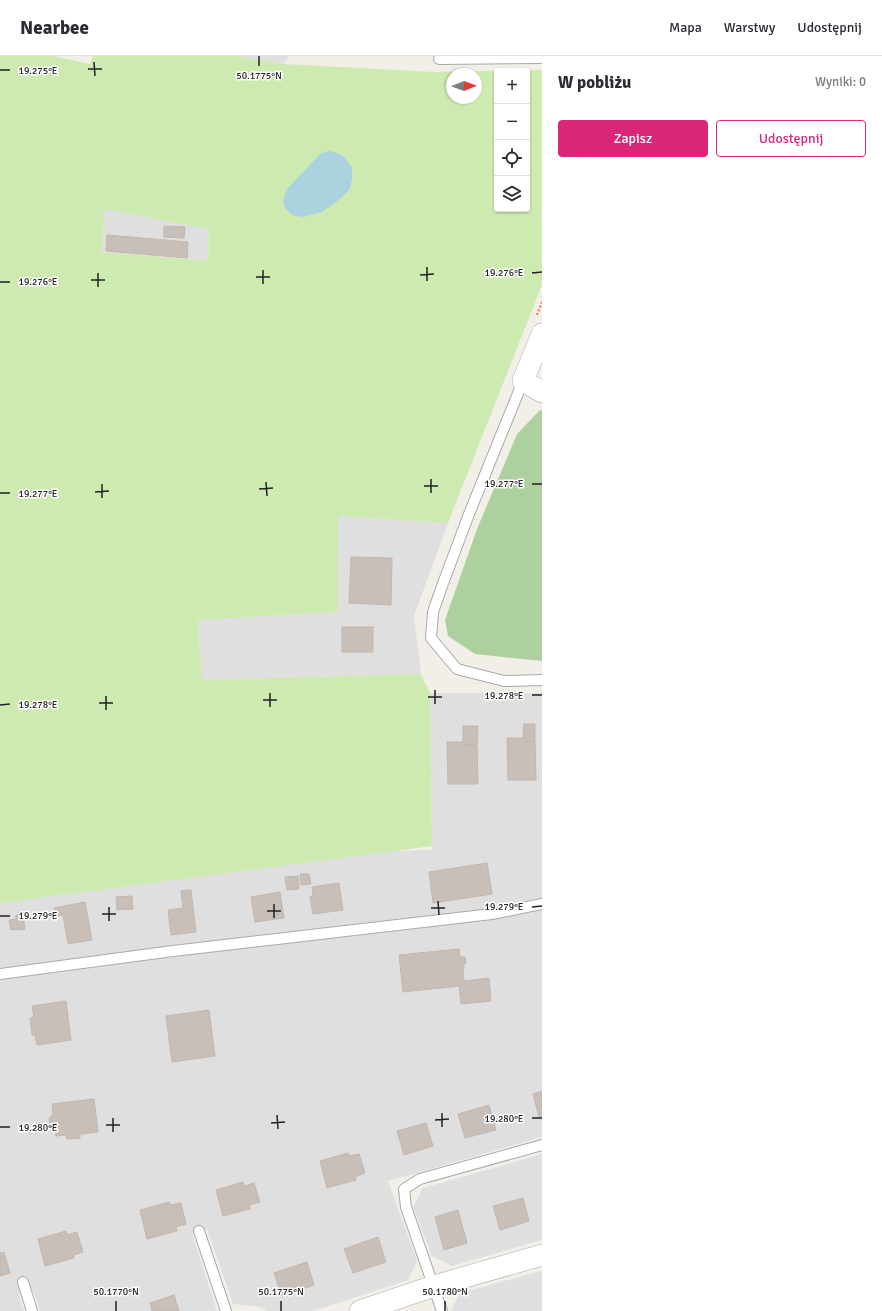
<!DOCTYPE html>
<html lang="pl">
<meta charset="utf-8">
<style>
:root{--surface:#fff;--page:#f2f2f3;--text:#2b2b33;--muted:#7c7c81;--line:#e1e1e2;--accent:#db2777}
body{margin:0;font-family:Signika,sans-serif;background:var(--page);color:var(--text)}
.controls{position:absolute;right:12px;top:12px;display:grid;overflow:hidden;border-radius:4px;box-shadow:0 1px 3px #0004}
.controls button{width:36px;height:36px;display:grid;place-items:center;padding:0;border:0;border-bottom:1px solid var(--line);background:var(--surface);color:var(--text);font:20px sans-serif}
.compass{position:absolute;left:446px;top:12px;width:36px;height:36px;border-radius:50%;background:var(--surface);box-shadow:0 1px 3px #0004;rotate:89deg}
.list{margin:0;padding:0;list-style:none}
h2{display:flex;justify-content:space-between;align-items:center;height:52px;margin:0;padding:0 16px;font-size:17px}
h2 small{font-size:13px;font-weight:400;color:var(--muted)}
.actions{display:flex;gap:8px;padding:12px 16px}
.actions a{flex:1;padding:9px 0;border:1px solid var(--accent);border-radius:4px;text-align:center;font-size:14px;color:var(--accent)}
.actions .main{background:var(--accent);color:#fff}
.icon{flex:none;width:22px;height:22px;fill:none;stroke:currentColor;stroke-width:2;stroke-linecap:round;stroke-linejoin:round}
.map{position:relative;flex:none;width:542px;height:1255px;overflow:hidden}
header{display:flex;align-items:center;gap:24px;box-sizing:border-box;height:56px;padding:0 20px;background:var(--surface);border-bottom:1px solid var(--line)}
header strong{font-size:19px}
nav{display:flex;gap:22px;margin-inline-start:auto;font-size:14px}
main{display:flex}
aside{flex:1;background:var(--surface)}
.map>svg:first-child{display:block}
.residential{fill:#e0dfdf}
.grass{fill:#cdebb0;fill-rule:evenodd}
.forest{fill:#add19e}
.water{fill:#aad3df}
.building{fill:#c7bfb8;stroke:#c4b6ab}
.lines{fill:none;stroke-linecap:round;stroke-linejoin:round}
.lane-casing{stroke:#a9a9a9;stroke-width:12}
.street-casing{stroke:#a9a9a9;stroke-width:22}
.path{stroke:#fa8072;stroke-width:2.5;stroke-dasharray:2 2;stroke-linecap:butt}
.lane{stroke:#fff;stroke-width:10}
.street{stroke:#fff;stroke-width:21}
.ticks{fill:none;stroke:#222;stroke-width:1.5}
.ticks-label{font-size:10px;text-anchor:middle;fill:#222;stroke:#fff;stroke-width:3;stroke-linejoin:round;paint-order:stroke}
</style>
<header>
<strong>Nearbee</strong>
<nav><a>Mapa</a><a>Warstwy</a><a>Udostępnij</a></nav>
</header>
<main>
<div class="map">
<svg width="542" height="1255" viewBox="0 0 542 1255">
<rect width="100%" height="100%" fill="#f2efe9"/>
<g class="residential">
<polygon points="234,0 289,0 284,8"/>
<polygon points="105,153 209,173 208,205 101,196"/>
<polygon points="338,460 448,467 414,560 421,618 202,624 198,564 338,556"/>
<polygon points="430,637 542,637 542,1081 388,1125 417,1205 408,1224 335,1248 312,1255 266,1255 260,1251 233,1248 207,1173 192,1177 217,1255 40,1255 35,1239 26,1224 18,1226 20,1243 24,1255 0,1255 0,847 389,795 432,794"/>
<polygon points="542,1098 542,1184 452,1210 432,1200 413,1151 423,1132"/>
<polygon points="542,1215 542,1255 451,1255 460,1237"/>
</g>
<path class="grass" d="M0,0H53L90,8L93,0H234L284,8L434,16L542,14V229L448,467L338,460V556L198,564L202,624L421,618L430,637L432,790L0,847ZM497,15H527V153H497ZM452,18H476V42H452ZM105,153L209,173L208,205L101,196Z"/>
<polygon class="forest" points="540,354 542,355 542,605 475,598 448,580 445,564 477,473 517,378"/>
<polygon class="water" points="330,95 342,99 352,111 352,123 350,133 340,143 322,156 302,161 292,159 285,152 283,144 287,133 321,97"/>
<g class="building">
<polygon points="164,170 185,171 184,182 164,181"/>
<polygon points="107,179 188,186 187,202 106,195"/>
<polygon points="351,501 392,502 391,549 349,547"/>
<rect x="342" y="571" width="31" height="25"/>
<polygon points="524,668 535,668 535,685 526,685 526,682 523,682"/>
<polygon points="463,670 478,670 477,689 466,689 466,686 463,686"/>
<polygon points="507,682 526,682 526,685 535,685 536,724 508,724"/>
<polygon points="447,686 466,686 466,689 477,689 478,728 448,728"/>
<polygon points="487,807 492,838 433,847 429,816"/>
<polygon points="300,818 309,818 311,828 301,829"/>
<polygon points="298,820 299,833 287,834 285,821"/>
<polygon points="339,827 343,854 313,858 310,841 313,840 312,831"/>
<polygon points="191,834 196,876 171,879 168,854 183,852 181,835"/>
<polygon points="280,836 284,862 255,866 251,841"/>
<polygon points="132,840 133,853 117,854 116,841"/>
<polygon points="85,846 92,884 68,888 63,859 55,860 54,852"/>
<polygon points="23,858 25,873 18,874 17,873 11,874 9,864 16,863 16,859"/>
<polygon points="459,893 460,901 465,901 466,907 464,907 464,913 463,914 464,925 489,922 491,945 461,948 459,930 403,936 399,899"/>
<polygon points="66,945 71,984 37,989 35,979 32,979 30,962 34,961 32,950"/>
<polygon points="209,954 215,1000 172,1006 166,960"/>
<polygon points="542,1035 542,1060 539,1061 533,1038"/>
<polygon points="94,1043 98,1076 80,1078 80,1082 67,1083 66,1079 56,1080 55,1071 50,1068 49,1062 53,1059 52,1048"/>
<polygon points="489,1049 496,1074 465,1082 458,1058"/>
<polygon points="426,1067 433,1090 404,1099 397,1075"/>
<polygon points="348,1097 349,1100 359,1098 365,1117 355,1121 356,1124 327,1132 320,1105"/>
<polygon points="243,1126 244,1130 254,1127 260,1146 249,1149 250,1153 223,1160 216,1134"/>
<polygon points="523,1142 529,1165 500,1174 493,1150"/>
<polygon points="169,1146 170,1149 181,1147 186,1168 176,1171 177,1175 147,1183 140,1154"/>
<polygon points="458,1154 467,1187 444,1194 435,1161"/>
<polygon points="66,1175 67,1179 77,1176 83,1196 73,1199 74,1202 45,1210 38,1183"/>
<polygon points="378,1181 386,1206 353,1217 344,1193"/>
<polygon points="4,1196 10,1217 0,1220 0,1197"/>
<polygon points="307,1206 314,1229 282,1240 274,1217"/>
<polygon points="174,1239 179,1255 152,1255 150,1247"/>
</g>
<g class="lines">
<defs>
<g id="lane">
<polyline points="439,3 542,2"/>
<polyline points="523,325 469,458 442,530 433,556 431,582 457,613 504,625 542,624"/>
<polyline points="0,918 173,895 492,858 542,848"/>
<polyline points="199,1175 226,1255"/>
<polyline points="23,1226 32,1255"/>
<polyline points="442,1255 406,1151 404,1133 420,1123 542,1089"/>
</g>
<g id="street">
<polyline points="542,278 523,325 542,336"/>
<polyline points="360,1255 434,1230 542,1199"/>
</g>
</defs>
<use href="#lane" class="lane-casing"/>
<use href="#street" class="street-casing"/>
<polyline class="path" points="537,259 542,246"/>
<use href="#lane" class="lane"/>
<use href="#street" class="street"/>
</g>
<path class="ticks" d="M259,0V10M94,6L95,20M88,13H102M0,14H10M427,211V225M263,214V228M98,217V231M532,217L542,216M420,219L434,218M256,221H270M91,224H105M0,226H10M431,423V437M266,426L267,440M102,428V442M532,428H542M424,430H438M259,433L273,432M95,436L109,435M0,437H10M435,634V648M270,637V651M532,639H542M106,640V654M428,641H442M263,644H277M99,647H113M0,649L10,648M438,845L439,859M274,848V862M109,851V865M532,851L542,850M431,852H445M267,855H281M102,858H116M0,860H10M442,1057V1071M277,1059L278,1073M113,1062V1076M532,1062H542M435,1064L449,1063M271,1067L285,1066M106,1069H120M0,1071H10M116,1245V1255M281,1245V1255M445,1245V1255"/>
<g class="ticks-label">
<text x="38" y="18">19.275°E</text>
<text x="259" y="23">50.1775°N</text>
<text x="504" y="220">19.276°E</text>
<text x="38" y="229">19.276°E</text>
<text x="504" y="431">19.277°E</text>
<text x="38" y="441">19.277°E</text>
<text x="504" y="643">19.278°E</text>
<text x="38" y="652">19.278°E</text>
<text x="504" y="854">19.279°E</text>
<text x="38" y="863">19.279°E</text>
<text x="504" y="1066">19.280°E</text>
<text x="38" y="1075">19.280°E</text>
<text x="116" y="1239">50.1770°N</text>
<text x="281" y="1239">50.1775°N</text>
<text x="445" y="1239">50.1780°N</text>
</g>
</svg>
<div class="controls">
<button>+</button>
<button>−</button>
<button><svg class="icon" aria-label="locate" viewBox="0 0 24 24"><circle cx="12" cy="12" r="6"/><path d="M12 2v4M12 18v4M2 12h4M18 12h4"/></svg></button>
<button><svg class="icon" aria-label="layers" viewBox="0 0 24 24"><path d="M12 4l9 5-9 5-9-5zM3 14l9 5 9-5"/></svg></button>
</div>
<svg class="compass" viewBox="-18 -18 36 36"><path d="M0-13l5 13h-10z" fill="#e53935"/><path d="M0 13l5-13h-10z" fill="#7c7c81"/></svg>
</div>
<aside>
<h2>W pobliżu<small>Wyniki: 0</small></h2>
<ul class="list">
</ul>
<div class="actions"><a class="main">Zapisz</a><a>Udostępnij</a></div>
</aside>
</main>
